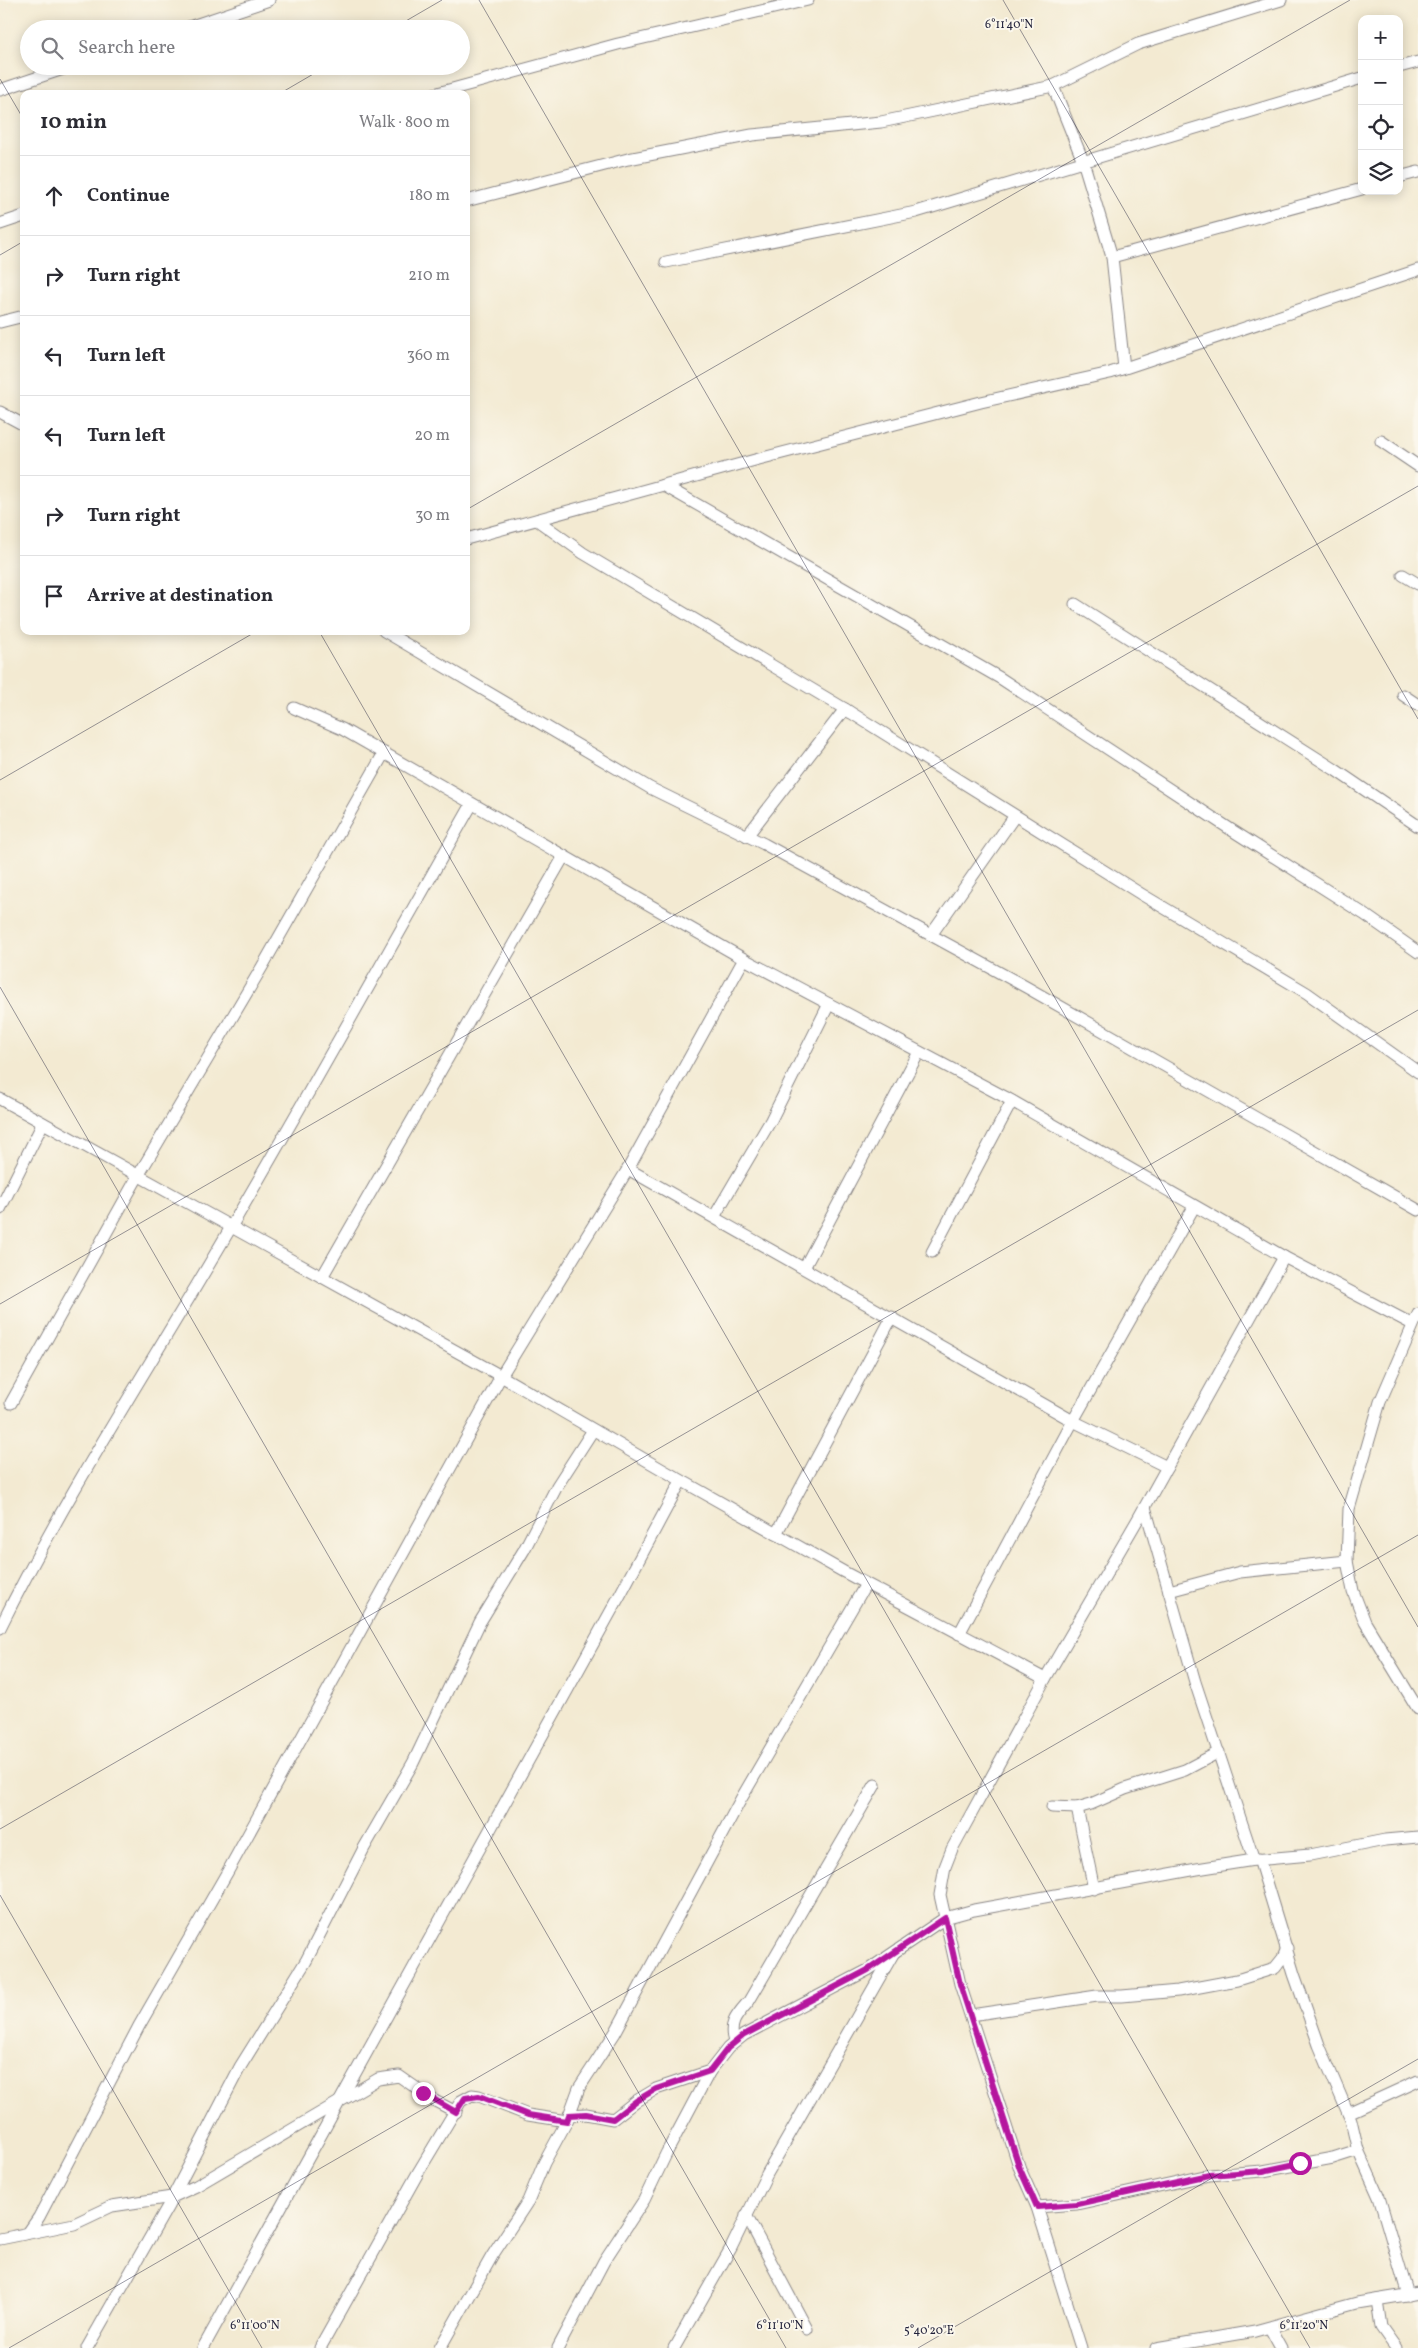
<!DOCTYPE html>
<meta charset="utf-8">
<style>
:root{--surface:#fff;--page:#f2f2f3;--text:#2b2b33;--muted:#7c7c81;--line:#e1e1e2}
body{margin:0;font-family:Vollkorn,serif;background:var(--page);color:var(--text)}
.controls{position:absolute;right:15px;top:15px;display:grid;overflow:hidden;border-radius:10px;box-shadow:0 2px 12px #0003}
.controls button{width:45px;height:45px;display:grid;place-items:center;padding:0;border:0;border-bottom:1px solid var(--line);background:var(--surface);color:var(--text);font:25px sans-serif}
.stop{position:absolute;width:15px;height:15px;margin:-11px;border:4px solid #b5179e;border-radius:50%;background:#fff}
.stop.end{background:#b5179e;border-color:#fff;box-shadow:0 1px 5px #0008}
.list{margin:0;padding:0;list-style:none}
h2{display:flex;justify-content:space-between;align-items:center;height:65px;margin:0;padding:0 20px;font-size:21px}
h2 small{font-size:16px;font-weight:400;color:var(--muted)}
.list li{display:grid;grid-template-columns:32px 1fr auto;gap:15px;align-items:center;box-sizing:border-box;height:80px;padding:0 20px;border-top:1px solid var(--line)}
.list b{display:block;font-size:19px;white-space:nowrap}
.list em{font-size:16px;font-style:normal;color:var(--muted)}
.icon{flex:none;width:28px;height:28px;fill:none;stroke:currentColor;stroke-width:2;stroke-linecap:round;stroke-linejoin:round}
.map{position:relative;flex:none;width:1418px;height:2348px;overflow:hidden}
.search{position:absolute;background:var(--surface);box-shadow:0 2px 12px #0003;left:20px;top:20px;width:450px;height:55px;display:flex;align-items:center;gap:12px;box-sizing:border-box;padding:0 18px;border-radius:28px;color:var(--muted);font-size:19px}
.panel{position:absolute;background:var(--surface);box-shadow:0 2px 12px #0003;left:20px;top:90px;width:450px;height:545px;border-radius:10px}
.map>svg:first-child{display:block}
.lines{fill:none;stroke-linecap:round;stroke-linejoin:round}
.minor-casing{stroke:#8a8686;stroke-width:13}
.minor{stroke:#fff;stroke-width:11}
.route{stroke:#b5179e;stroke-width:6}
.ticks{fill:none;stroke:#22223b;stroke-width:1;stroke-opacity:0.45}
.ticks-label{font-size:12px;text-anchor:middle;fill:#22223b;stroke:#fbf7ec;stroke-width:4;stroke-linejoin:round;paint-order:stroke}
</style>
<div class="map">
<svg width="1418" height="2348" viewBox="0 0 1418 2348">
<rect width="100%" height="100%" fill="#fbf7ec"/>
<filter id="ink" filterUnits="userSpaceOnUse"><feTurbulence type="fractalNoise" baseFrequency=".02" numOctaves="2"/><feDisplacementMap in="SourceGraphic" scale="10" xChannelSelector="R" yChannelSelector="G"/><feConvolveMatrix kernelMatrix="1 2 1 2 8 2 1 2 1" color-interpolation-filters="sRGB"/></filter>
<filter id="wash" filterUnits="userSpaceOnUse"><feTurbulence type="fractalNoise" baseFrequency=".0096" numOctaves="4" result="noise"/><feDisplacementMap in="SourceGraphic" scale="20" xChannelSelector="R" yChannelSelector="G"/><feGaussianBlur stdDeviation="1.12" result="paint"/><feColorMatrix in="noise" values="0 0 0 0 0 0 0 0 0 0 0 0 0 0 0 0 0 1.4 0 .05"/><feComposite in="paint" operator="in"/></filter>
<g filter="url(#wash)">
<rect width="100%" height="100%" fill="#f3ead2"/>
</g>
<g filter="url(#ink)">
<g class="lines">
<defs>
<g id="minor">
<polyline points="183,29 269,0"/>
<polyline points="1399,67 1418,62"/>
<polyline points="0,90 72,66"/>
<polyline points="434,94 618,44 808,0"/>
<polyline points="1399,177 1418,172"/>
<polyline points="466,201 628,159 752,135 881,122 1053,86"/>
<polyline points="0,224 24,216"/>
<polyline points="1112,257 1083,161 1053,86 1138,44 1281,0"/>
<polyline points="666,262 916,212 1362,78"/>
<polyline points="0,322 24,316"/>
<polyline points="1124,368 1112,257 1362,189"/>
<polyline points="0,412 24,425"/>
<polyline points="1381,441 1418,466"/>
<polyline points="663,485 1000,678 1230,829 1364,914 1418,952"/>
<polyline points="537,520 583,553 845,709 1141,894 1307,993 1418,1072"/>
<polyline points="466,539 755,460 981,402 1110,373 1418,270"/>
<polyline points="1403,575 1418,584"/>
<polyline points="1075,604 1334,769 1418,826"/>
<polyline points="384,631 650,788 764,844 1026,987 1418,1210"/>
<polyline points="1403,695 1418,705"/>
<polyline points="294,708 342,729 744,959 628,1169"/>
<polyline points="747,836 845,709 849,712"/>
<polyline points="931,935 1014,817"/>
<polyline points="744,959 1005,1097 1284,1257"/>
<polyline points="0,1099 501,1376 663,1470 844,1572 1045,1679 1138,1519 1284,1257 1412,1324"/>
<polyline points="0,1209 43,1123"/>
<polyline points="714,1217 771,1120 829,1004"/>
<polyline points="932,1252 1012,1101"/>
<polyline points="804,1268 919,1052"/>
<polyline points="322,1277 564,856"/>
<polyline points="1418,1314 1380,1402 1360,1471 1349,1509 1347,1561 1353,1591 1365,1622 1418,1709"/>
<polyline points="11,1403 138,1176 262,967 384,753"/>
<polyline points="1145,1507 1195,1682 1254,1860"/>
<polyline points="776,1534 892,1317"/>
<polyline points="1169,1591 1240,1572 1347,1561"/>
<path d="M0,1628C68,1490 154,1360 231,1227C313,1087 392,945 472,804"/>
<polyline points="959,1634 1073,1421 1194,1207"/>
<polyline points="1045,1679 952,1849 945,1867 940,1895 960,1984 1020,2169 1037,2207 1081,2348"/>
<polyline points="1052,1807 1077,1808 1091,1804 1125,1789 1185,1770 1219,1752"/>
<polyline points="1077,1808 1094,1889"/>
<polyline points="1259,1859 1294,1974 1319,2045 1351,2120 1358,2150 1379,2197 1408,2295"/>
<polyline points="971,2015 1097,1996 1122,1996 1178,1991 1237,1980 1275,1968 1283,1958 1287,1948"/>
<path d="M734,2042C728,2023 737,2015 749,2001L875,1785"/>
<polyline points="1348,2113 1418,2081"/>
<polyline points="569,2115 586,2114 613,2119 636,2101 656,2089 710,2071 728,2048 744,2035 868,1970 945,1918 974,1910 1197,1869 1254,1860 1310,1855 1385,1840 1418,1837"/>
<polyline points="1037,2207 1077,2204 1209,2175 1263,2171 1333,2158 1358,2150"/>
<polyline points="746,2215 807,2329"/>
<polyline points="28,2233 39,2217 139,2026 228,1871 501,1376 628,1169 1073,1421 1167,1467"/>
<polyline points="0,2239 74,2224 112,2206 172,2197 196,2186 378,2079 399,2076 435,2101 456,2112"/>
<polyline points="1377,2300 1381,2327 1396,2348"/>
<polyline points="1270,2328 1281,2348"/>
<polyline points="87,2348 168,2206 240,2067 306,1961 364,1848 413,1763 480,1622 524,1550 557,1486 593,1430"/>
<polyline points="203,2348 620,1595 681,1481"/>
<polyline points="320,2348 419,2171 461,2101 472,2095 479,2096 528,2115 567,2121"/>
<polyline points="440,2348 492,2256 528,2201 544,2163 567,2121 579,2088 615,2033 741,1799 866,1584"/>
<polyline points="558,2348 604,2261 644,2200 667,2152 710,2071"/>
<polyline points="674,2348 731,2248 767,2174 893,1954"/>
<polyline points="1156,2348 1255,2331 1357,2303 1418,2293"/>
</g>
</defs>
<use href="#minor" class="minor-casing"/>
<use href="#minor" class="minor"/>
</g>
</g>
<g class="lines" filter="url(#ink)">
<polyline class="route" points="423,2093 456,2112 465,2098 479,2096 528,2115 567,2121 569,2115 586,2114 613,2119 636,2101 656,2089 710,2071 728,2048 744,2035 868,1970 945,1918 960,1984 1020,2169 1037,2207 1077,2204 1209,2175 1263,2171 1300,2163"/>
</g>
<path class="ticks" d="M479,0L1418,1627M1003,0L1418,719M392,29L442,0M0,79L24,120M279,94L327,66M0,255L24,241M466,510L1350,0M319,631L1310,2348M0,780L257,631M0,987L786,2348M0,1304L1418,486M0,1829L1418,1010M0,1895L262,2348M9,2348L1418,1535M918,2348L1418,2059"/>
<g class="ticks-label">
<text x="1009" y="28">6°11'40"N</text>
<text x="255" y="2329">6°11'00"N</text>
<text x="780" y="2329">6°11'10"N</text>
<text x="1304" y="2329">6°11'20"N</text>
<text x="929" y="2334">5°40'20"E</text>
</g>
</svg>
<div class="controls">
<button>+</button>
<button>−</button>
<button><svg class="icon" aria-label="locate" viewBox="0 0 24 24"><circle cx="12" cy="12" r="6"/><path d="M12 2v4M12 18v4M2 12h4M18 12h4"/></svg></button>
<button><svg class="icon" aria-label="layers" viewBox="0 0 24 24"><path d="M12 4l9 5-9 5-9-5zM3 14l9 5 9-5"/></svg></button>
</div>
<div class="stop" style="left:1300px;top:2163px"></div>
<div class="stop end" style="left:423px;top:2093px"></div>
<div class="search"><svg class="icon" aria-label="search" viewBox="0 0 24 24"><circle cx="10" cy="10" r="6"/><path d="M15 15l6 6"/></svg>Search here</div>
<section class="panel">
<h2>10 min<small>Walk · 800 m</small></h2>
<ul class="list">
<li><svg class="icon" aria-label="ahead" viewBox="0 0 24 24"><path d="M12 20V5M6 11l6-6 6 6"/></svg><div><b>Continue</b></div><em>180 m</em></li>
<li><svg class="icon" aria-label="right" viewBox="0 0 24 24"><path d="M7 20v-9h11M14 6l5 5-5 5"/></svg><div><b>Turn right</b></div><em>210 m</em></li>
<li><svg class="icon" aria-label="left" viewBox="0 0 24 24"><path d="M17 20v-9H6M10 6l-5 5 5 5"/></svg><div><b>Turn left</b></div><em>360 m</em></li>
<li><svg class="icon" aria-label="left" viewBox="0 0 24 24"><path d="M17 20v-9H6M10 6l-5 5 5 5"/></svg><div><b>Turn left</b></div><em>20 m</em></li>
<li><svg class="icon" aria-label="right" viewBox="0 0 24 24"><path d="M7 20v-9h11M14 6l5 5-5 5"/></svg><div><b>Turn right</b></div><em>30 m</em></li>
<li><svg class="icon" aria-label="arrive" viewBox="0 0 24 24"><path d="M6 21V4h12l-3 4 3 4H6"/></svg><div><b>Arrive at destination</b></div></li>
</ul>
</section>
</div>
